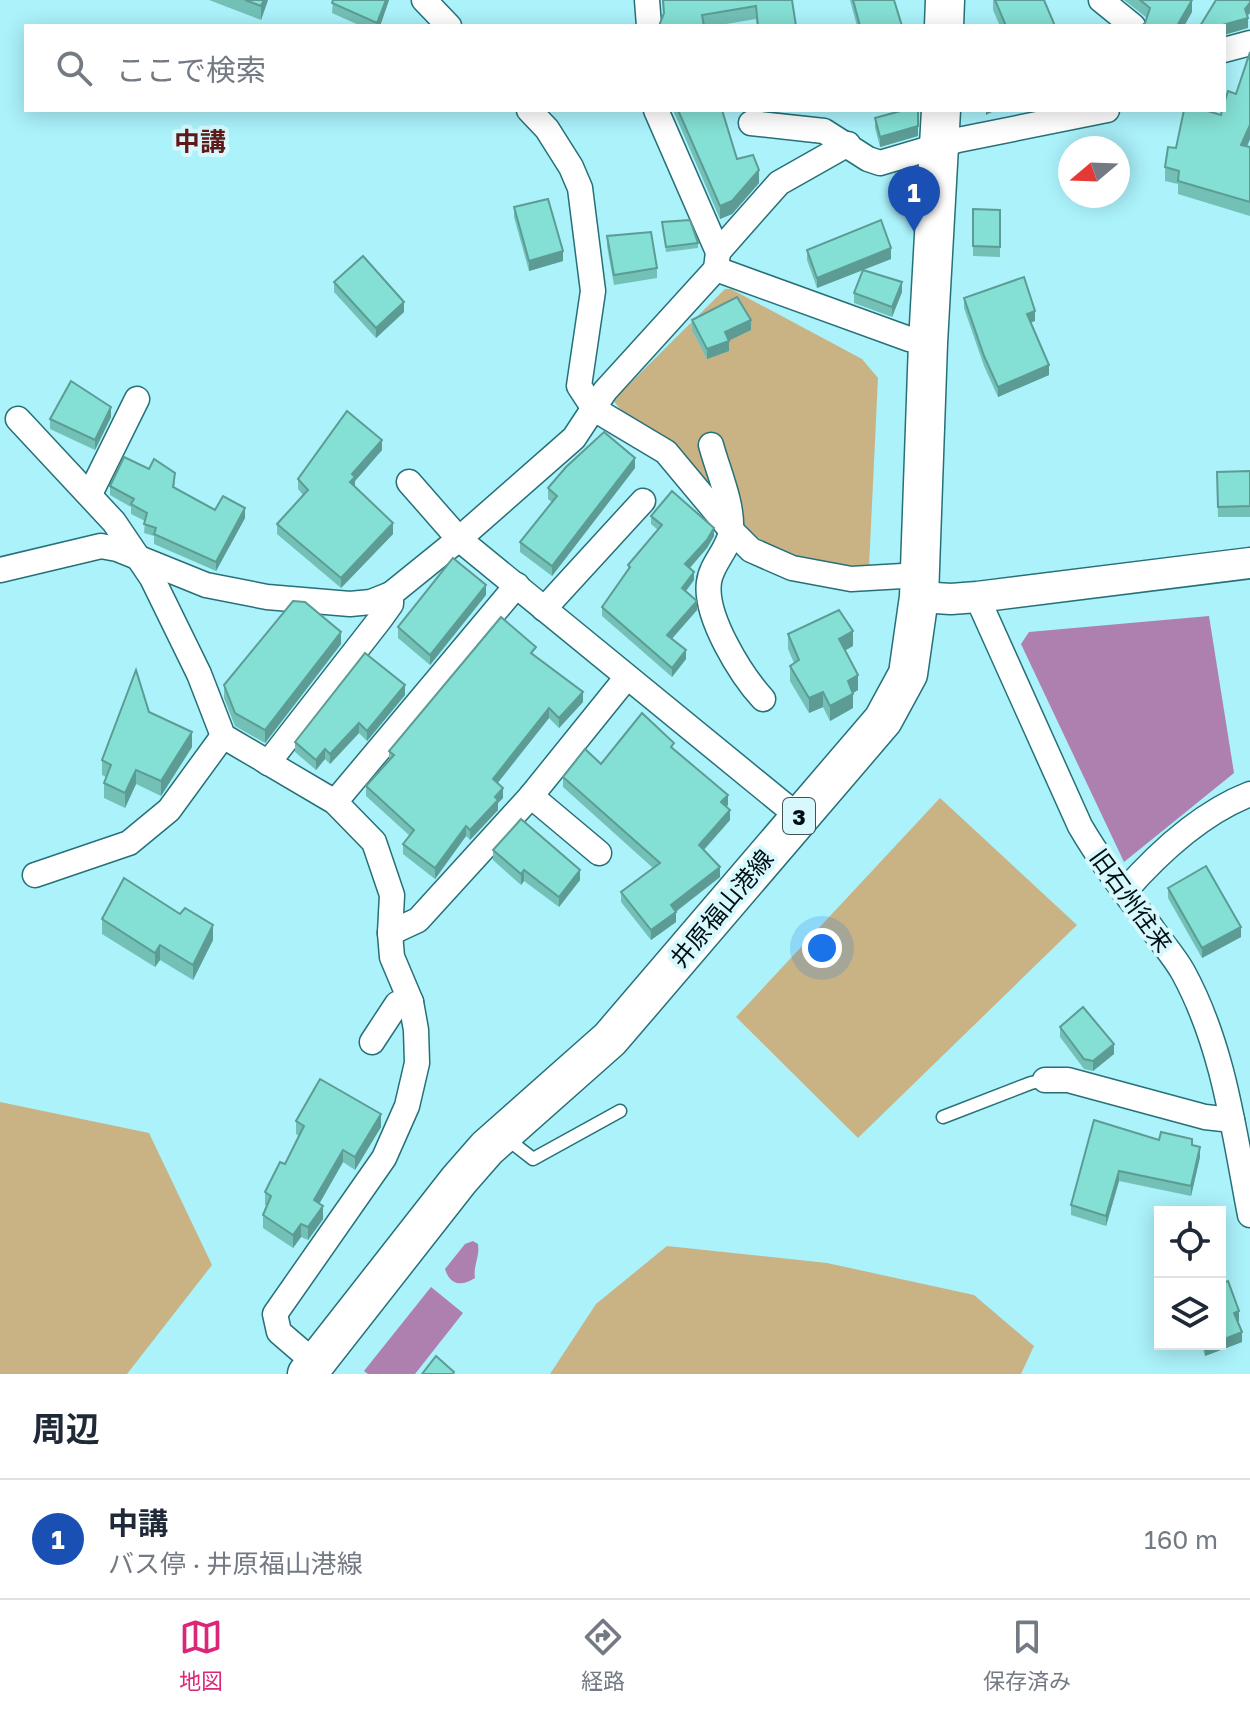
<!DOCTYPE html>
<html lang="ja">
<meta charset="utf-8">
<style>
:root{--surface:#fff;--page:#f6f6f7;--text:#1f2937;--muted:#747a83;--line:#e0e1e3;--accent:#db2777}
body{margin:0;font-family:"Golos Text","Noto Sans JP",sans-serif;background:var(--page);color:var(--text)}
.controls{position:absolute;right:24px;bottom:24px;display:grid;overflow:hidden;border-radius:0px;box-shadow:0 4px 20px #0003}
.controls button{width:72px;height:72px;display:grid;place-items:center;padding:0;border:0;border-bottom:2px solid var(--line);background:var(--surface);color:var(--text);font:40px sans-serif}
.compass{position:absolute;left:1058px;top:136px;width:72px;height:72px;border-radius:50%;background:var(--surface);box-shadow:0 4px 20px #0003;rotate:251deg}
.you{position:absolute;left:822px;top:948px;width:28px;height:28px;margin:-20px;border:6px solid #fff;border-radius:50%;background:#1a73e8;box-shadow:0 0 0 12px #1a73e833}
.badge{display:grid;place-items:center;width:52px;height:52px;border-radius:50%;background:var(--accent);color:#fff;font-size:26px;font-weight:700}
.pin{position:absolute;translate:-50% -66px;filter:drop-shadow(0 2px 4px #0008)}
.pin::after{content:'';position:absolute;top:42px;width:28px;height:24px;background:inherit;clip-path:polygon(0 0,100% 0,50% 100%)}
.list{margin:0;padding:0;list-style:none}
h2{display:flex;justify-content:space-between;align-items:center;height:104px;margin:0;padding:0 32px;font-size:34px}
h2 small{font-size:26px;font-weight:400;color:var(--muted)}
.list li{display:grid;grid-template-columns:52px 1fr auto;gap:24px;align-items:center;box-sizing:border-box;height:120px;padding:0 32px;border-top:2px solid var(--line)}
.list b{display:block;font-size:30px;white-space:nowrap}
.list p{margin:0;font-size:26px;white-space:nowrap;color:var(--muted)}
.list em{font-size:26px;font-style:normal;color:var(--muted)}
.icon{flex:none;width:44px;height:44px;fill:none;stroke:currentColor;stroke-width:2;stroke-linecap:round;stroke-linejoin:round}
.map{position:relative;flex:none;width:1250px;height:1374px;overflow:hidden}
.search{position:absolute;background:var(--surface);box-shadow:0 4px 20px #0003;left:24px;right:24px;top:24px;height:88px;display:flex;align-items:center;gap:20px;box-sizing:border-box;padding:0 28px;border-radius:0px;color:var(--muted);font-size:30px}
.sheet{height:224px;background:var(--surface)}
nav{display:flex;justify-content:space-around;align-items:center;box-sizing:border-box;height:112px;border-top:2px solid var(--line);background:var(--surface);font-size:22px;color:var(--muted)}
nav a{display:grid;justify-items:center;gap:4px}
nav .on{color:var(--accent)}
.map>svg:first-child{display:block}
.green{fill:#c9b385}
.water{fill:#ae80af}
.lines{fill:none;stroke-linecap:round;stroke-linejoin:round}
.service-casing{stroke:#277078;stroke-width:15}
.minor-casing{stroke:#277078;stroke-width:27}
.tertiary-casing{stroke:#277078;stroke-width:33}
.primary-casing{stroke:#277078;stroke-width:41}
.service{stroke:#fff;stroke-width:12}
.minor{stroke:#fff;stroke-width:24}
.tertiary{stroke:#fff;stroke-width:30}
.primary{stroke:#fff;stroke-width:38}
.wall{fill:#72c0b6}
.shaded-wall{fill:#5c9c94}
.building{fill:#84dfd4;stroke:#5c9c94;stroke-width:2}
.labels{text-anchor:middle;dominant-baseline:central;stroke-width:8;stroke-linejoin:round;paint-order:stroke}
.shield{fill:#d7f9fd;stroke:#405558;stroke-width:2}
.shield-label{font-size:22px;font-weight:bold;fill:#000f12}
.street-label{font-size:24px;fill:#000f12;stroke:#d7f9fd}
.neighbourhood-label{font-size:26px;font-weight:bold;fill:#5e1a18;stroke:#d7f9fd}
</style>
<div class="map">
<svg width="1250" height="1374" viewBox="0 0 1250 1374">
<rect width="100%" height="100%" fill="#abf2fb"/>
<g class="green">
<polygon points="725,289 731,289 862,359 878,378 869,567 792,560 752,534 684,456 620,409 613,400"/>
<polygon points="940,798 1077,925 858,1138 736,1017"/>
<polygon points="0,1102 149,1133 212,1265 127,1374 0,1374"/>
<polygon points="667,1246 827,1263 974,1295 1034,1346 1021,1374 550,1374 596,1304"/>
</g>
<g class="water">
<polygon points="1209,616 1234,773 1124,862 1021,644 1029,632"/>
<path d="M473,1241L478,1244C480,1257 473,1266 475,1278C461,1287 450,1285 445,1269L465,1244Z"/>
<polygon points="431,1287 463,1313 415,1374 368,1374 364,1371"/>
</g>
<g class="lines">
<defs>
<g id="service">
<polyline points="943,1117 1031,1083 1045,1080"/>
<polyline points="506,1138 533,1159 620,1111"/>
</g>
<g id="minor">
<polyline points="424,0 449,26"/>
<polyline points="647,0 649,26"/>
<polyline points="1101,0 1133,26"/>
<polyline points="1224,50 1250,43"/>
<polyline points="529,110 547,129 571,167 580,188 593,291 579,386 594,409 666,452 731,530 751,550 792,568 851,579 920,575"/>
<polyline points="656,110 718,252 716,269"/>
<polyline points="751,123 824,131 868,159 880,163 958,140 1107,110"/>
<polyline points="718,252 779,183 848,144"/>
<polyline points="18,419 114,522 152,578 199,674 223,736 335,802 374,842 392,895 390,933 392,957 411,1002 416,1030 417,1063 407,1106 384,1158 275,1314 279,1332 315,1363"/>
<path d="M711,445C718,471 733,504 731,531C729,549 711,564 709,582C704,616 741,675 763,699"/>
<polyline points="409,482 459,539 799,817"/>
<polyline points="90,494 137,399"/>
<polyline points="0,570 101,546 117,549 206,585 267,597 350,604 371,602 391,594"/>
<path d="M977,597L1080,826C1101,862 1126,894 1151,927C1161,942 1174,956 1183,972C1224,1047 1234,1132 1250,1215"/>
<polyline points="544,609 643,501"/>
<polyline points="268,763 381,618 391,604 391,594 459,539 574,438 605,391 716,269 909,339 928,343"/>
<polyline points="531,796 599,853"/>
<polyline points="335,802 517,585"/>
<polyline points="35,875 129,843 169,810 223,736"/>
<path d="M1124,892C1159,852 1201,813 1250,794"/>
<polyline points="390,933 418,920 531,796 627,677"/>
<polyline points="372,1042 397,1004 411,1002"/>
<polyline points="1045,1080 1068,1080 1205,1117 1232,1120"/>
</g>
<polyline id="tertiary" points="919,597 951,599 977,597 1250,563"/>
<g id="primary">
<polyline points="944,26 945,0"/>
<polyline points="307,1374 459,1180 487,1148 610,1039 883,720 908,674 919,597 928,343 941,110"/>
</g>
</defs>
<use href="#service" class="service-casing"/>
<use href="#minor" class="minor-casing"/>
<use href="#tertiary" class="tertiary-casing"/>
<use href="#primary" class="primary-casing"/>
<use href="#service" class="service"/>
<use href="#minor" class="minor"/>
<use href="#tertiary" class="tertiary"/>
<use href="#primary" class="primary"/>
</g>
<g class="wall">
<polygon points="209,0 268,0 261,20"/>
<polygon points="333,0 389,0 380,26 361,26 332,13"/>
<polygon points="662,0 792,0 796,26 757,26 756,19 714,26 658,26 663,14"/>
<polygon points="850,0 894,0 902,26 857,26"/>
<polygon points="993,0 1044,0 1055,26 1000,26 993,10"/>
<polygon points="1124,0 1192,0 1192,12 1184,26 1141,26 1145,23 1147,18"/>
<polygon points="1250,52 1250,139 1247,147 1250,147 1250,216 1178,194 1178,184 1165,181 1165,167 1176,148 1221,115 1236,94"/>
<polygon points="673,110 745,110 722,110 737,159 759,183 732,214 720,219"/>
<polygon points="875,118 918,121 918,136 880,147 875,128"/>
<polygon points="514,207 563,261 529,271 514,217"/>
<polygon points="973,209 1000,210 1000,257 973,256"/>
<polygon points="662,222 698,243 698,248 666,252"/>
<polygon points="607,236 657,268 657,278 614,285 607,246"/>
<polygon points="807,250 891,259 863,270 902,292 892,317 854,303 854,293 863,270 817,288 807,260"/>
<polygon points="334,282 404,312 376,338 334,292"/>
<polygon points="964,298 1035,321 1031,322 1049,375 998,397 984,366 964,308"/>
<polygon points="692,320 751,330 729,340 729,351 707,359 692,330"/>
<polygon points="111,417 95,450 50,429 50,419"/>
<polygon points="382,450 355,481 355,487 393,534 341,588 277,534 277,524 303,495 298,489 298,479"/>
<polygon points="635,468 552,576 520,552 520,542 552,502 548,499 548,488"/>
<polygon points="1250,471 1250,517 1218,517 1217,472"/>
<polygon points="175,482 174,488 215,510 245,518 216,571 154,544 154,536 144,533 145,521 131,514 131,507 110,495 110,486"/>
<polygon points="651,516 714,536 707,548 690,568 694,580 686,591 697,610 672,639 686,659 672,677 602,616 602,607 628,570 628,565 658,530 651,524"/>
<polygon points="486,595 430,665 398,638 398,627"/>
<polygon points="788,634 853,646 845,650 858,690 853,693 853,708 830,721 823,707 809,713 790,681 790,666 794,663 788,649"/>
<polygon points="341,644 265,743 235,726 224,698 224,685"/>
<polygon points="536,656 583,702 559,728 549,718 497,783 503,798 498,803 498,810 470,840 466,836 435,879 403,854 403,844 410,836 366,796 366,786 389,760 389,751"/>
<polygon points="405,695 367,741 359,733 330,764 325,759 316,770 295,752 295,742"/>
<polygon points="149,712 192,747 161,796 136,784 125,808 104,798 104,783 106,777 102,775 102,760"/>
<polygon points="674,750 728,805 726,806 730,820 704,850 720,877 676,912 676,922 651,940 621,902 621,892 653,868 563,787 563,777 601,764"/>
<polygon points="493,850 580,880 559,907 524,881 521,885 493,860"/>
<polygon points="1168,888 1241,937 1202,958 1168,898"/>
<polygon points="102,919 213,940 193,980 160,960 155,967 102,934"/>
<polygon points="1060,1027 1114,1054 1093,1071 1084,1069 1060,1037"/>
<polygon points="296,1121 381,1127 355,1170 343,1162 319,1204 323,1219 308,1240 301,1237 293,1248 263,1228 263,1215 267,1206 265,1205 265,1192 285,1164 299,1136 296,1134"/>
<polygon points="1159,1140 1192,1145 1200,1157 1191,1196 1119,1181 1106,1226 1071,1215 1071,1205"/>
<polygon points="1220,1284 1239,1321 1237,1321 1242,1342 1205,1356 1201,1344 1220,1344"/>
</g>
<g class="shaded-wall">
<polygon points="264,0 268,0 261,20 261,6"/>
<polygon points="386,0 389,0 380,26 377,26"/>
<polygon points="1192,0 1192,12 1184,26 1177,26"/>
<polygon points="1250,3 1250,13 1245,19 1248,18 1248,28 1224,35 1224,26 1219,26 1245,9"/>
<polygon points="986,110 996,110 986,115"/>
<polygon points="918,111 918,136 880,147 880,137"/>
<polygon points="1250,125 1250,139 1241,159 1241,145"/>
<polygon points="759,170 759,183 732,214 720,219 720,206"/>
<polygon points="891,248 891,259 817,288 817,278"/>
<polygon points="563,251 563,261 529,271 529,261"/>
<polygon points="902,282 902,292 892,317 892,307"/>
<polygon points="404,302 404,312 376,338 376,328"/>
<polygon points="1035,311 1035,321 1027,324 1027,314"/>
<polygon points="751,320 751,330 726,342 729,341 729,351 707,359 707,349 725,332"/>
<polygon points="1049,365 1049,375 998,397 998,387"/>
<polygon points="111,407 111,417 95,450 95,440"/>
<polygon points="382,440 382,450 355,481 355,487 350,482 352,474"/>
<polygon points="635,458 635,468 552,576 552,566"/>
<polygon points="245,508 245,518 216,571 216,562"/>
<polygon points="393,523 393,534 341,588 341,578"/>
<polygon points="714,528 714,536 707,548 685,573 685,564"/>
<polygon points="694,572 694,580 682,596 682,588"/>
<polygon points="486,585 486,595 430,665 430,655"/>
<polygon points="697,601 697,610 667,644 667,635"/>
<polygon points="853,631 853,646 839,654 839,639"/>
<polygon points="341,632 341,644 265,743 265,730"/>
<polygon points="686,650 686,659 672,677 672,668"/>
<polygon points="858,675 858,690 848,696 848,681"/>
<polygon points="405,685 405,695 367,741 367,731"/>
<polygon points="583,692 583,702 559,728 559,718"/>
<polygon points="823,692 823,707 809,713 809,698"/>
<polygon points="853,694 853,708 830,721 830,706"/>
<polygon points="549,708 549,718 493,789 493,779"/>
<polygon points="359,723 359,733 330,764 330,754"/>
<polygon points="192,732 192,747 161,796 161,781"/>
<polygon points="325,749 325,759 316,770 316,760"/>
<polygon points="136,770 136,784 125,808 125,793"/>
<polygon points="503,788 503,798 498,803 498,810 470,840 470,830"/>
<polygon points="728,795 728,805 721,812 721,802"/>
<polygon points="730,810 730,820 699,855 699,845"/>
<polygon points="466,826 466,836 435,879 435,868"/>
<polygon points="720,867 720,877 671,915 671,905"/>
<polygon points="524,870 524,881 521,885 521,874"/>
<polygon points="580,870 580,880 559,907 559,897"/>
<polygon points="676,912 676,922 651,940 651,930"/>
<polygon points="213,925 213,940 193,980 193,965"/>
<polygon points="1241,927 1241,937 1202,958 1202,948"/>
<polygon points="160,945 160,960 155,967 155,953"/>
<polygon points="1114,1044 1114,1054 1093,1071 1093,1061"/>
<polygon points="381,1114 381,1127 355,1170 355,1157"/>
<polygon points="1200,1147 1200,1157 1191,1196 1191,1186"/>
<polygon points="343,1150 343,1162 314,1213 314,1200"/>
<polygon points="1119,1171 1119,1181 1106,1226 1106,1216"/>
<polygon points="323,1206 323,1219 308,1240 308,1227"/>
<polygon points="301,1224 301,1237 293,1248 293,1235"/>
<polygon points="1239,1311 1239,1321 1234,1323 1234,1313"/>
<polygon points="1242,1332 1242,1342 1205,1356 1205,1346 1211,1344 1220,1344 1220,1341"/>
</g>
<g class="building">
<polygon points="245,0 264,0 261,6"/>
<polygon points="333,0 386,0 377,23 332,3"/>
<polygon points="663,0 792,0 796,26 758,26 756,6 702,15 704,26 659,26 664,13"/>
<polygon points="853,0 894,0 902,26 860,26"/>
<polygon points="995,0 1044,0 1055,26 1006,26"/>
<polygon points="1140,0 1192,0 1177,26 1141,26 1145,23 1150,8"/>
<polygon points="1216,0 1250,0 1250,3 1245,9 1248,18 1219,26 1200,26"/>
<polygon points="1250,52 1250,125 1241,145 1250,147 1250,202 1178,181 1179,171 1165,167 1168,147 1176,148 1184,110 1204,110 1221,115 1222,110 1224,110 1224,104 1228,91 1236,94"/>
<polygon points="678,110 722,110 737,159 753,155 759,170 732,201 720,206"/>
<polygon points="904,110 918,110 918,126 880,137 875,118"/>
<polygon points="548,199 563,251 529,261 514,207"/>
<polygon points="973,209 1000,210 1000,247 973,246"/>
<polygon points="690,220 698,243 666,247 662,222"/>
<polygon points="881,220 891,248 817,278 807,250"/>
<polygon points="651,232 657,268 614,275 607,236"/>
<polygon points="363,256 404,302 376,328 334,282"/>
<polygon points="863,270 902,282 892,307 854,293"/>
<polygon points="1024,277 1035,311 1027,314 1049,365 998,387 984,356 964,298"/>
<polygon points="737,297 751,320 725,332 729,341 707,349 692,320"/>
<polygon points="71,381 111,407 95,440 50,419"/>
<polygon points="347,411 382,440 352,474 355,477 350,482 393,523 341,578 277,524 308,490 298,479"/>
<polygon points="604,432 635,458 552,566 520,542 557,496 548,488 566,467"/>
<polygon points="124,457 149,469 154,459 175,473 173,487 215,510 223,496 245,508 216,562 154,534 156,528 144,524 147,513 131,504 134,499 110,486"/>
<polygon points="1250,471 1250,506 1218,507 1217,472"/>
<polygon points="672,491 714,528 707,540 685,564 694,572 682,588 697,601 667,635 686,650 672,668 602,607 630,567 628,565 662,525 651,516"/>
<polygon points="453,558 486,585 430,655 398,627"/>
<polygon points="293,601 305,602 341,632 265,730 235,713 224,685"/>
<polygon points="839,610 853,631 839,639 858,675 848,681 853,694 830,706 823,692 809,698 790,666 799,660 788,634"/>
<polygon points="501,617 536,647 531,653 583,692 559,718 549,708 493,779 503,788 495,797 498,800 470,830 466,826 435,868 403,844 414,830 366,786 394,755 389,751"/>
<polygon points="365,653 405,685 367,731 359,723 330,754 325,749 316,760 295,742"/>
<polygon points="136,670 149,712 192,732 161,781 136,770 125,793 104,783 111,765 102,760"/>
<polygon points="642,713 674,743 671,747 728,795 721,802 730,810 699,845 720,867 671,905 676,912 651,930 621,892 660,863 563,777 585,749 601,764"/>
<polygon points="521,819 580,870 559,897 524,870 521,874 493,850"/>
<polygon points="1206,866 1241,927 1202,948 1168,888"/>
<polygon points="124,878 180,914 185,908 213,925 193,965 160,945 155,953 102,919"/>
<polygon points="1083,1007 1114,1044 1093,1061 1084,1059 1060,1027"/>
<polygon points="320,1079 381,1114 355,1157 343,1150 314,1200 323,1206 308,1227 301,1224 293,1235 263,1215 271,1196 265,1192 280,1162 285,1164 304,1126 296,1121"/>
<polygon points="1094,1120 1159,1140 1161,1132 1192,1139 1192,1145 1200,1147 1191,1186 1119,1171 1106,1216 1071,1205"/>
<polygon points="1228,1281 1239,1311 1234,1313 1242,1332 1220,1341 1220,1284"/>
<polygon points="436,1356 454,1372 453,1374 422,1374"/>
</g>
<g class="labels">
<rect class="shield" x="783" y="798" width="32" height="36" rx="6"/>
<g class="shield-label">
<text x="799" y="816">3</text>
</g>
<g class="street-label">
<text transform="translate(1132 900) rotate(54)">旧石州往来</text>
<text transform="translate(721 908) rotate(-50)">井原福山港線</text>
</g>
<g class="neighbourhood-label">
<text x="200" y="141">中講</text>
</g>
</g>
</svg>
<div class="controls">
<button><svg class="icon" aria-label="locate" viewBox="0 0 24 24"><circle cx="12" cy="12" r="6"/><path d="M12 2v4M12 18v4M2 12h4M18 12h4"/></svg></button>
<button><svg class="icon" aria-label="layers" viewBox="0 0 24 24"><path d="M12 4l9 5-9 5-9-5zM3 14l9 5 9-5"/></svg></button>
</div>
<svg class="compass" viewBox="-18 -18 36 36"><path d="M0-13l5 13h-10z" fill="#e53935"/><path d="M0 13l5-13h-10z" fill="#747a83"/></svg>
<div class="you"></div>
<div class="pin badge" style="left:914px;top:232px;background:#1a4fb4">1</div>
<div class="search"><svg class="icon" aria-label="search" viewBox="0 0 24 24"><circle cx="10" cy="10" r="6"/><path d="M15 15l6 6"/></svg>ここで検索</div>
</div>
<section class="sheet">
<h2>周辺<small></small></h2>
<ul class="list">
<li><span class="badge" style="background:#1a4fb4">1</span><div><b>中講</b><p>バス停 · 井原福山港線</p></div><em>160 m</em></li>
</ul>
</section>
<nav>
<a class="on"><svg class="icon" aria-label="map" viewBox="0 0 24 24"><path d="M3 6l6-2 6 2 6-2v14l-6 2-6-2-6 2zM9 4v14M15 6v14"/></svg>地図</a>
<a><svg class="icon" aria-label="directions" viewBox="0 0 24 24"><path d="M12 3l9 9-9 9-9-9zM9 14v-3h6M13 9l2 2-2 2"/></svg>経路</a>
<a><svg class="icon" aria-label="saved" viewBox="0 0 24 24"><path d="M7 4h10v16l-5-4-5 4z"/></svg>保存済み</a>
</nav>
